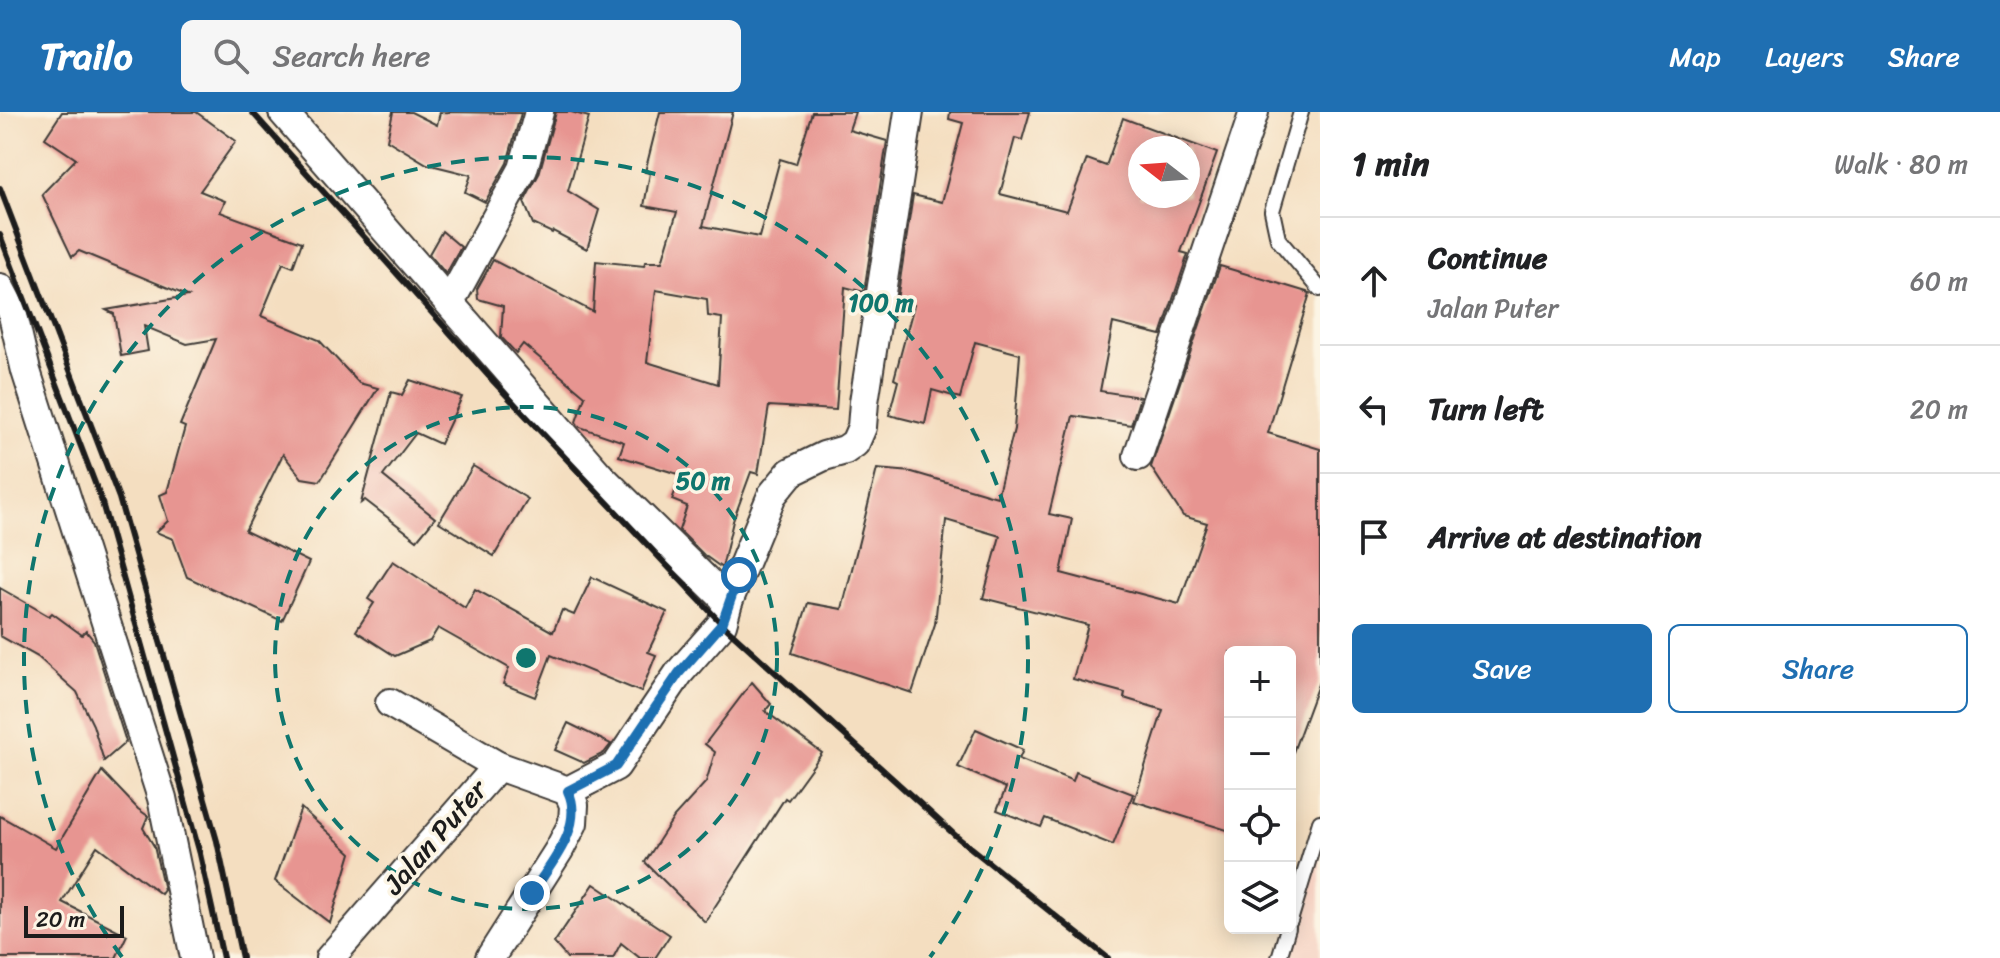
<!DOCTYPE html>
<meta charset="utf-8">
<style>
:root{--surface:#fff;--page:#f6f6f6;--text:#202124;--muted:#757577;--line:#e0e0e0;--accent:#1f6fb2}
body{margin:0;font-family:Sriracha,sans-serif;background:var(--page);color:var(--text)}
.controls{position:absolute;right:24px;bottom:24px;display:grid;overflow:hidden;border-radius:12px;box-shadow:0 4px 20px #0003}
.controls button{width:72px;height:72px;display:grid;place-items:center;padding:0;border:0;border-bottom:2px solid var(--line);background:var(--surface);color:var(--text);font:40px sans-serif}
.compass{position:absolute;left:1128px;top:24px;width:72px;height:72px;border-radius:50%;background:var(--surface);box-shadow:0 4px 20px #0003;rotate:287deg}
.scale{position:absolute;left:24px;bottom:20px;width:100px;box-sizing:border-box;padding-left:8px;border:4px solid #1c1c1c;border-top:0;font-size:22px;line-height:28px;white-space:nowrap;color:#1c1c1c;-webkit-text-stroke:6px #fcf5e5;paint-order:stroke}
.stop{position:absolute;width:24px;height:24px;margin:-18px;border:6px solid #1f6fb2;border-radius:50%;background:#fff}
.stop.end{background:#1f6fb2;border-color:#fff;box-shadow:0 2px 8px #0008}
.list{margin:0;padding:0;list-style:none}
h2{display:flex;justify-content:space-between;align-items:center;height:104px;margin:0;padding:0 32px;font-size:34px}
h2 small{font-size:26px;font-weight:400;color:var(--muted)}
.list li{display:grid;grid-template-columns:52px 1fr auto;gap:24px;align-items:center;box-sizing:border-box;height:128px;padding:0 32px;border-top:2px solid var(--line)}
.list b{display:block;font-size:30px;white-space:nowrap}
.list p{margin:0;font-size:26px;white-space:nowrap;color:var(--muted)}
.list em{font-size:26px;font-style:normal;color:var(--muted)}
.actions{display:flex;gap:16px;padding:24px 32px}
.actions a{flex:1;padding:18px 0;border:2px solid var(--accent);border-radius:12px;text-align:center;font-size:28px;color:var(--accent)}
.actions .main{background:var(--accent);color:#fff}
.icon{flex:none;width:44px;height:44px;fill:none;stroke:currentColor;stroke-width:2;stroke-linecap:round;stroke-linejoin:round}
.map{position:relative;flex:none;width:1320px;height:846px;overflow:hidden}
header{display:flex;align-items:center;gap:48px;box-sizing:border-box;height:112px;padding:0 40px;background:var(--accent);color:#fff}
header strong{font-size:38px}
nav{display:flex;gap:44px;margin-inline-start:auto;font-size:28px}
.search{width:560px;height:72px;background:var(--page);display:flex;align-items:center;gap:20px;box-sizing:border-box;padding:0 28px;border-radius:12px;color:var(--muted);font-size:30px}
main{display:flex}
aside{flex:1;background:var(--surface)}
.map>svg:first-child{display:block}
.built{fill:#f6d2c3}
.building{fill:#e79591;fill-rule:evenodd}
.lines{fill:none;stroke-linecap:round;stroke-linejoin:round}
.service-casing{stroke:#3c3935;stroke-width:18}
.minor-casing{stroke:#3c3935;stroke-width:32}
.service{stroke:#fff;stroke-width:14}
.minor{stroke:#fff;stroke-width:28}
.rail{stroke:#1c1c1c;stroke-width:6}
.route{stroke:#1f6fb2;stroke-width:10}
.ring{fill:none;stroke:#0f766e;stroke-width:4;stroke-dasharray:14 10}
.labels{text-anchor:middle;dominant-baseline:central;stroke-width:7;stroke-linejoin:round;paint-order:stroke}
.street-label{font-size:28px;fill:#1c1c1c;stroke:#fcf5e5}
.centre{fill:#0f766e;stroke:#fcf5e5;stroke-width:4}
.ring-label{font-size:24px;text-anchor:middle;font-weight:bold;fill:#0f766e;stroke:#fcf5e5;stroke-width:7;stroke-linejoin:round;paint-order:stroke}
</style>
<header>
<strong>Trailo</strong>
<div class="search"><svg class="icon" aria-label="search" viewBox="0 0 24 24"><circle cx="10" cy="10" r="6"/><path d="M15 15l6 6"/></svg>Search here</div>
<nav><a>Map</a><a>Layers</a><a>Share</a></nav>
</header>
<main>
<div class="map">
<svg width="1320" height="846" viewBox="0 0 1320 846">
<rect width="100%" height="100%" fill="#fcf5e5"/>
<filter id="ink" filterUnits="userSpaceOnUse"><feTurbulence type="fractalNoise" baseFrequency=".0125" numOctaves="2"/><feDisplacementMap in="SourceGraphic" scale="16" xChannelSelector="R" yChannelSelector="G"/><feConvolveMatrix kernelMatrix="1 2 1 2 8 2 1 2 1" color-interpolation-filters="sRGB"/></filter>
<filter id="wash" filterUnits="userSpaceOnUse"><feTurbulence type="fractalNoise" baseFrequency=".006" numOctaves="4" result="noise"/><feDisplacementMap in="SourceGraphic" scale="32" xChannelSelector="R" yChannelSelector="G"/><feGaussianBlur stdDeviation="1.8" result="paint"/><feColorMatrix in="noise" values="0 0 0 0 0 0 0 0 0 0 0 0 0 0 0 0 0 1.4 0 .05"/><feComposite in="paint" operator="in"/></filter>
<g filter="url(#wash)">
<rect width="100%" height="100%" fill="#f4dec0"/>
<polygon class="built" points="1320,718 1320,846 1280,846"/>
<g id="blocks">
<g class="building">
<polygon points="62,0 196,0 236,29 200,79 225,89 220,100 302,130 293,155 283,151 261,204 319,228 359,271 378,276 320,369 302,366 283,342 245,419 309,450 282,509 187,465 173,427 156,420 168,409 160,383 167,380 185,315 180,313 216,227 187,232 144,214 148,239 121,244 114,202 106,198 188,184 79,139 72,145 42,82 76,47 45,26"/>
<polygon points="393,0 411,0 437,13 440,0 521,1 507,51 485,90 465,80 471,63 427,52 387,28"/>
<polygon points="556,0 571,0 589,5 568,79 599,98 587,137 553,119 552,121 533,112 524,90 539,62"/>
<path d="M660,0H733L703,114L759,125L780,47L796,52L812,0H855L849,18L887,29L864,180L845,175L836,298L769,294L758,362L751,360L733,409L722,456L704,443L679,418L687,394L672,388L681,363L619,344L624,330L580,315L576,310L585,284L523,232L516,241L501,225L503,194L478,187L477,177L493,148L593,200L596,149L644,154L645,150H662L677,100L644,94L650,61L645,60ZM656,178L707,187L708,204L722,206L718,272L647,250Z"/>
<path d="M950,0H1030L1022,28L1015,26L1000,82L1067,99L1087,47L1106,54L1123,6L1217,41L1181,140L1188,142L1161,223L1113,211L1100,279L1140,285L1131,313L1073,304L1049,402L1072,407L1061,461L1179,492L1207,411L1183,404L1151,355L1220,154L1310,181L1268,321L1320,337V567L1293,640H1290V540H1230V719L1134,689L1163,598L1124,586L1125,581L1073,567L1088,513L983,486L1000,424L946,408L935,512L912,581L792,541L808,491L842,497L877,357L912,360L997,385L1014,317L1020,242L975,230L960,286L932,278L925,312L889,303L898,269L894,267L914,193L897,188L913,83L942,90L963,11L949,7ZM1140,36H1188V84H1140Z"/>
<polygon points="442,119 461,135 446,162 429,142"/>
<polygon points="410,268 462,285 440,332 416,321 383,364 435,406 417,428 365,388 361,391 391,280 402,283"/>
<polygon points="473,354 528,387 494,444 439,410"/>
<polygon points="393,449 465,496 475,477 553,520 562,498 574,503 592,465 667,500 648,540 656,543 641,580 551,543 535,585 503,572 509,556 438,516 430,529 395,544 356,519 374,491 368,487"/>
<polygon points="0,476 49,504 52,501 82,523 86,519 94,529 126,630 104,649 93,613 77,580 38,545 0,524"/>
<polygon points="752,570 771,592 765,599 822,641 788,688 785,686 705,810 645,750 674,705 706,670 715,640 705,632"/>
<polygon points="568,611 611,632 604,641 584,651 555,638"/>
<polygon points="976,617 1023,638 1019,647 1073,669 1076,660 1133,682 1113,733 1045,706 1041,715 997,698 1006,676 958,655"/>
<polygon points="102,659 138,697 148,704 143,716 154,734 164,778 161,782 97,734 62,790 127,823 116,846 0,846 0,704 56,736"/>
<polygon points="301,696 351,741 330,811 275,769"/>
<polygon points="594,772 670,823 655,846 640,846 621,831 613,846 567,846 554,831"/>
</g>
</g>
</g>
<g filter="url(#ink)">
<use href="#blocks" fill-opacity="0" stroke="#3c3935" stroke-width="2"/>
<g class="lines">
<defs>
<g id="service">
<polyline points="1301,0 1272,99 1278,127 1320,177"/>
<polyline points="1290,809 1320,710"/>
<polyline points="1279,846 1288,816"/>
</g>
<g id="minor">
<polyline points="283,0 599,363 728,490"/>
<polyline points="0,176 12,199 26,259 162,686 195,846"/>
<polyline points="450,190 523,57 539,0"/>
<polyline points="1138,344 1254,0"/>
<polyline points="390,591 498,654"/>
<polyline points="330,846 498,654 568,679 616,654 679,561 722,512 728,490 772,383 791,360 824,344 845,338 855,331 862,315 864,290 909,0"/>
<polyline points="490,846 559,738 573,711 574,693 568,679"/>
</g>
</defs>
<use href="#service" class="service-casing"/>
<use href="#minor" class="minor-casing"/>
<use href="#service" class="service"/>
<use href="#minor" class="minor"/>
<g class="rail">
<polyline points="252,0 494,270 722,512 957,725 1108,846"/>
<polyline points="0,76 119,386 217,729 242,846"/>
<polyline points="0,123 101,387 200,742 223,846"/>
</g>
</g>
</g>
<g class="lines" filter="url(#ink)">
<path class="route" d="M532,781C550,752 585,715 568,679L616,654L679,561L722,512L739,463"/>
</g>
<g class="ring">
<circle cx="526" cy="546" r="251"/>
<path d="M122 845A502 502 0 1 1 930 845"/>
</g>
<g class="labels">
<g class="street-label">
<text transform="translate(435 725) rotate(-49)">Jalan Puter</text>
</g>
</g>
<circle cx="526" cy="546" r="12" class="centre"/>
<g class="ring-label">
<text x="881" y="199">100 m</text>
<text x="703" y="377">50 m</text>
</g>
</svg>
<div class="controls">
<button>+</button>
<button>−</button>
<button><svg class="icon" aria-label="locate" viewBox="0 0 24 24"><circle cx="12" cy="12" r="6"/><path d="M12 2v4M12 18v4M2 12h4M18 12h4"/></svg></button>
<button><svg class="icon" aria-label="layers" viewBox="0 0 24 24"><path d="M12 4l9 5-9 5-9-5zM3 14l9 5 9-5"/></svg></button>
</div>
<svg class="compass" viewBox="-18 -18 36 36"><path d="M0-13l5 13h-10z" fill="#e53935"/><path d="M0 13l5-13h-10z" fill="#757577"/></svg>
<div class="scale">20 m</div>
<div class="stop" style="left:739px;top:463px"></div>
<div class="stop end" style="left:532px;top:781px"></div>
</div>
<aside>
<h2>1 min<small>Walk · 80 m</small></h2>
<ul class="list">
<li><svg class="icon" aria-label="ahead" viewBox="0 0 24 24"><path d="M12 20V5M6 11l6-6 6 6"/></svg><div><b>Continue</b><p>Jalan Puter</p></div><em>60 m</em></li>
<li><svg class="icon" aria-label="left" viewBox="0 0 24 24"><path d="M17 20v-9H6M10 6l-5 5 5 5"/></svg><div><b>Turn left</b></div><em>20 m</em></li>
<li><svg class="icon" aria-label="arrive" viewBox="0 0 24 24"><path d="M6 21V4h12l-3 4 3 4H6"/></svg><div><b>Arrive at destination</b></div></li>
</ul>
<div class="actions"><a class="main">Save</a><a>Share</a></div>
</aside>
</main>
